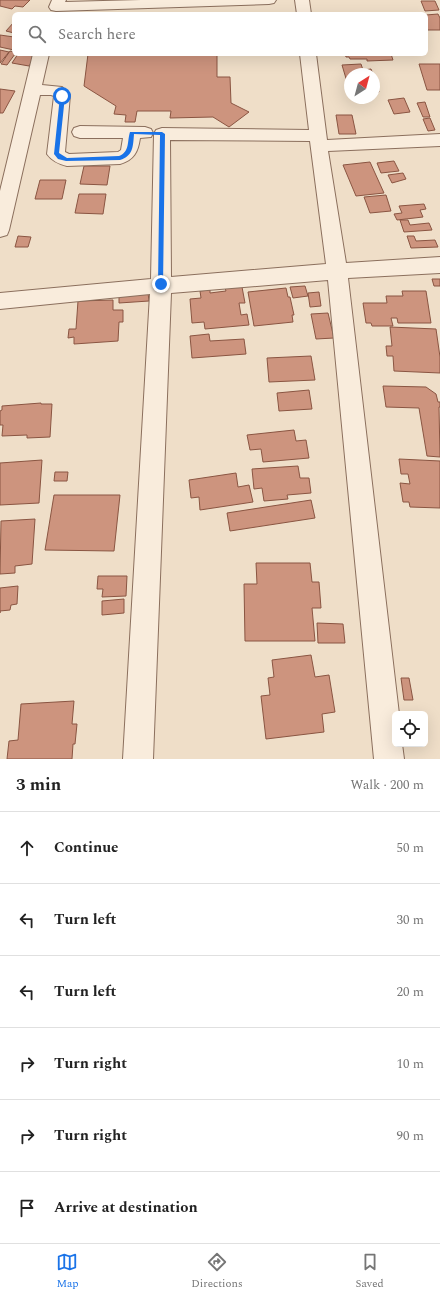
<!DOCTYPE html>
<meta charset="utf-8">
<style>
:root{--surface:#fff;--page:#f6f6f6;--text:#222;--muted:#767676;--line:#e0e0e0;--accent:#1a73e8}
body{margin:0;font-family:Spectral,serif;background:var(--page);color:var(--text)}
.controls{position:absolute;right:12px;bottom:12px;display:grid;overflow:hidden;border-radius:6px;box-shadow:0 4px 16px #0002}
.controls button{width:36px;height:36px;display:grid;place-items:center;padding:0;border:0;border-bottom:1px solid var(--line);background:var(--surface);color:var(--text);font:20px sans-serif}
.compass{position:absolute;left:344px;top:68px;width:36px;height:36px;border-radius:50%;background:var(--surface);box-shadow:0 4px 16px #0002;rotate:36deg}
.stop{position:absolute;width:12px;height:12px;margin:-9px;border:3px solid #1a73e8;border-radius:50%;background:#fff}
.stop.end{background:#1a73e8;border-color:#fff;box-shadow:0 1px 4px #0008}
.list{margin:0;padding:0;list-style:none}
h2{display:flex;justify-content:space-between;align-items:center;height:52px;margin:0;padding:0 16px;font-size:17px}
h2 small{font-size:13px;font-weight:400;color:var(--muted)}
.list li{display:grid;grid-template-columns:26px 1fr auto;gap:12px;align-items:center;box-sizing:border-box;height:72px;padding:0 16px;border-top:1px solid var(--line)}
.list b{display:block;font-size:15px;white-space:nowrap}
.list em{font-size:13px;font-style:normal;color:var(--muted)}
.icon{flex:none;width:22px;height:22px;fill:none;stroke:currentColor;stroke-width:2;stroke-linecap:round;stroke-linejoin:round}
.map{position:relative;flex:none;width:440px;height:759px;overflow:hidden}
.search{position:absolute;background:var(--surface);box-shadow:0 4px 16px #0002;left:12px;right:12px;top:12px;height:44px;display:flex;align-items:center;gap:10px;box-sizing:border-box;padding:0 14px;border-radius:6px;color:var(--muted);font-size:15px}
.sheet{height:484px;background:var(--surface)}
nav{display:flex;justify-content:space-around;align-items:center;box-sizing:border-box;height:56px;border-top:1px solid var(--line);background:var(--surface);font-size:11px;color:var(--muted)}
nav a{display:grid;justify-items:center;gap:2px}
nav .on{color:var(--accent)}
.map>svg:first-child{display:block}
.building{fill:#cd947e;stroke:#8a5542}
.lines{fill:none;stroke-linecap:round;stroke-linejoin:round}
.minor-casing{stroke:#8b6f5d;stroke-width:2}
.minor{fill:#f9ecdc;fill-rule:evenodd}
.route{fill:#1a73e8}
</style>
<div class="map">
<svg width="440" height="759" viewBox="0 0 440 759">
<rect width="100%" height="100%" fill="#efdec8"/>
<g class="building">
<polygon points="0,0 30,0 23,7 15,6 12,9 0,6"/>
<polygon points="421,1 435,1 439,10 425,11"/>
<polygon points="438,14 440,18 440,30 427,30 426,15"/>
<polygon points="14,22 14,33 6,31"/>
<polygon points="0,35 14,37 14,50 0,47"/>
<polygon points="0,50 9,52 0,63"/>
<polygon points="10,51 14,52 15,54 7,65 1,64"/>
<polygon points="18,54 37,54 29,66 12,63"/>
<polygon points="88,54 217,54 217,77 230,77 231,103 249,112 229,127 213,117 170,118 171,111 137,111 135,122 125,122 126,115 114,114 116,106 84,86"/>
<polygon points="345,54 391,54 393,60 367,61 367,59 350,59 349,57 346,57"/>
<polygon points="361,64 363,70 371,69 373,74 350,74 350,92 342,65"/>
<polygon points="419,64 440,64 440,90 427,90"/>
<polygon points="374,77 379,92 374,92"/>
<polygon points="0,89 15,91 3,113 0,113"/>
<polygon points="404,98 410,112 394,114 388,100"/>
<polygon points="425,102 430,117 423,117 417,103"/>
<polygon points="336,115 352,115 356,134 339,134"/>
<polygon points="430,118 435,130 428,131 423,119"/>
<polygon points="394,161 399,171 381,173 377,163"/>
<polygon points="370,162 384,193 356,196 343,165"/>
<polygon points="84,166 110,166 107,185 80,184"/>
<polygon points="403,173 406,179 392,183 388,175"/>
<polygon points="40,180 66,180 62,199 35,199"/>
<polygon points="79,194 106,194 103,214 75,213"/>
<polygon points="386,195 391,211 370,213 364,197"/>
<polygon points="424,204 426,209 420,210 423,217 397,220 394,214 402,213 399,206"/>
<polygon points="400,220 408,220 410,225 429,223 432,230 404,232"/>
<polygon points="18,236 31,237 28,247 15,247"/>
<polygon points="407,236 414,236 416,241 435,240 438,247 411,248"/>
<polygon points="432,279 440,279 440,286 434,286"/>
<polygon points="305,286 308,296 293,298 290,287"/>
<polygon points="242,287 245,303 239,303 241,315 247,314 249,325 205,329 204,322 192,323 190,299 201,298 200,291 210,290 210,293 226,291 225,288"/>
<polygon points="286,288 288,297 290,297 294,315 292,315 293,322 254,326 248,292"/>
<polygon points="402,291 426,291 431,323 398,323 397,318 391,318 393,326 372,326 371,323 366,323 363,303 387,303 386,296 403,296"/>
<polygon points="319,292 321,306 310,307 308,293"/>
<polygon points="148,293 149,301 119,303 119,295"/>
<polygon points="113,300 113,310 123,310 123,322 119,322 118,341 74,344 74,337 68,338 69,329 76,329 78,301"/>
<polygon points="328,313 334,338 316,339 311,314"/>
<polygon points="390,327 436,329 440,357 440,373 394,371 393,356 387,356 386,346 392,346"/>
<polygon points="209,334 210,341 244,339 246,354 192,358 190,336"/>
<polygon points="311,356 315,380 269,382 267,358"/>
<polygon points="383,386 426,387 436,394 438,402 440,402 440,407 439,407 440,457 427,456 419,408 386,407"/>
<polygon points="309,390 312,409 279,411 277,393"/>
<polygon points="41,403 41,404 52,404 50,437 27,438 27,435 2,436 3,425 0,425 0,411 2,410 2,406"/>
<polygon points="294,430 296,441 306,440 309,458 263,462 261,449 250,450 247,435"/>
<polygon points="399,459 440,461 440,508 410,507 409,502 403,502 400,483 410,484 408,474 401,474"/>
<polygon points="42,460 39,503 0,505 0,463"/>
<polygon points="298,466 300,478 309,478 311,493 287,495 288,499 264,501 262,488 254,489 252,469"/>
<polygon points="55,472 68,472 67,481 54,481"/>
<polygon points="236,473 238,487 249,485 253,502 200,510 199,497 191,498 189,480"/>
<polygon points="54,495 120,495 114,551 45,550"/>
<polygon points="311,500 315,518 230,531 227,513"/>
<polygon points="35,519 32,564 15,566 15,573 0,574 1,521"/>
<polygon points="256,563 310,563 312,582 319,582 321,608 312,608 315,641 245,641 244,584 257,584"/>
<polygon points="98,576 127,576 126,596 102,597 103,589 97,589"/>
<polygon points="18,586 17,604 11,605 10,610 0,611 0,613 0,588"/>
<polygon points="124,599 124,613 102,615 102,601"/>
<polygon points="317,623 343,624 345,643 318,643"/>
<polygon points="311,655 315,677 329,675 335,712 322,714 324,732 266,739 261,696 270,695 268,678 274,677 272,660"/>
<polygon points="401,678 409,678 413,700 404,700"/>
<polygon points="74,701 72,724 77,724 75,744 73,744 72,759 7,759 9,741 18,740 21,704"/>
</g>
<g class="lines">
<defs>
<g id="minor">
<polygon points="52,0 66,0 65,2 141,0 276,0 274,3 269,4 56,11 51,10 49,7"/>
<polygon points="295,0 309,0 311,14 297,14"/>
<path d="M33,54H49L42,85L62,87L70,95L65,152L69,154L118,152L121,150L123,138H80L74,136L72,132L74,128L80,126L145,127L151,129L153,133L151,137L140,138C138,152 134,160 120,164L67,166C59,164 52,161 47,154L54,96L51,95H40L9,230L7,235L0,237V191Z"/>
<path d="M300,54H316L327,140L440,134V146L328,151L346,263L440,257V273L348,278L399,714H395V744H402L404,759H374L328,280L171,293L153,759H123L150,294L0,309V293L151,279L154,134L156,130L162,128L309,130ZM170,140L310,141L326,264L171,277Z"/>
</g>
</defs>
<use href="#minor" class="minor-casing"/>
<use href="#minor" class="minor"/>
</g>
<path class="route" d="M62,94L65,96L59,153L67,158L119,156C130,152 127,141 130,132H162L165,134L163,286H161L158,284L160,135L134,134C133,147 133,156 120,160L66,161L58,159L54,154L60,96Z"/>
</svg>
<div class="controls">
<button><svg class="icon" aria-label="locate" viewBox="0 0 24 24"><circle cx="12" cy="12" r="6"/><path d="M12 2v4M12 18v4M2 12h4M18 12h4"/></svg></button>
</div>
<svg class="compass" viewBox="-18 -18 36 36"><path d="M0-13l5 13h-10z" fill="#e53935"/><path d="M0 13l5-13h-10z" fill="#767676"/></svg>
<div class="stop" style="left:62px;top:96px"></div>
<div class="stop end" style="left:161px;top:284px"></div>
<div class="search"><svg class="icon" aria-label="search" viewBox="0 0 24 24"><circle cx="10" cy="10" r="6"/><path d="M15 15l6 6"/></svg>Search here</div>
</div>
<section class="sheet">
<h2>3 min<small>Walk · 200 m</small></h2>
<ul class="list">
<li><svg class="icon" aria-label="ahead" viewBox="0 0 24 24"><path d="M12 20V5M6 11l6-6 6 6"/></svg><div><b>Continue</b></div><em>50 m</em></li>
<li><svg class="icon" aria-label="left" viewBox="0 0 24 24"><path d="M17 20v-9H6M10 6l-5 5 5 5"/></svg><div><b>Turn left</b></div><em>30 m</em></li>
<li><svg class="icon" aria-label="left" viewBox="0 0 24 24"><path d="M17 20v-9H6M10 6l-5 5 5 5"/></svg><div><b>Turn left</b></div><em>20 m</em></li>
<li><svg class="icon" aria-label="right" viewBox="0 0 24 24"><path d="M7 20v-9h11M14 6l5 5-5 5"/></svg><div><b>Turn right</b></div><em>10 m</em></li>
<li><svg class="icon" aria-label="right" viewBox="0 0 24 24"><path d="M7 20v-9h11M14 6l5 5-5 5"/></svg><div><b>Turn right</b></div><em>90 m</em></li>
<li><svg class="icon" aria-label="arrive" viewBox="0 0 24 24"><path d="M6 21V4h12l-3 4 3 4H6"/></svg><div><b>Arrive at destination</b></div></li>
</ul>
</section>
<nav>
<a class="on"><svg class="icon" aria-label="map" viewBox="0 0 24 24"><path d="M3 6l6-2 6 2 6-2v14l-6 2-6-2-6 2zM9 4v14M15 6v14"/></svg>Map</a>
<a><svg class="icon" aria-label="directions" viewBox="0 0 24 24"><path d="M12 3l9 9-9 9-9-9zM9 14v-3h6M13 9l2 2-2 2"/></svg>Directions</a>
<a><svg class="icon" aria-label="saved" viewBox="0 0 24 24"><path d="M7 4h10v16l-5-4-5 4z"/></svg>Saved</a>
</nav>
